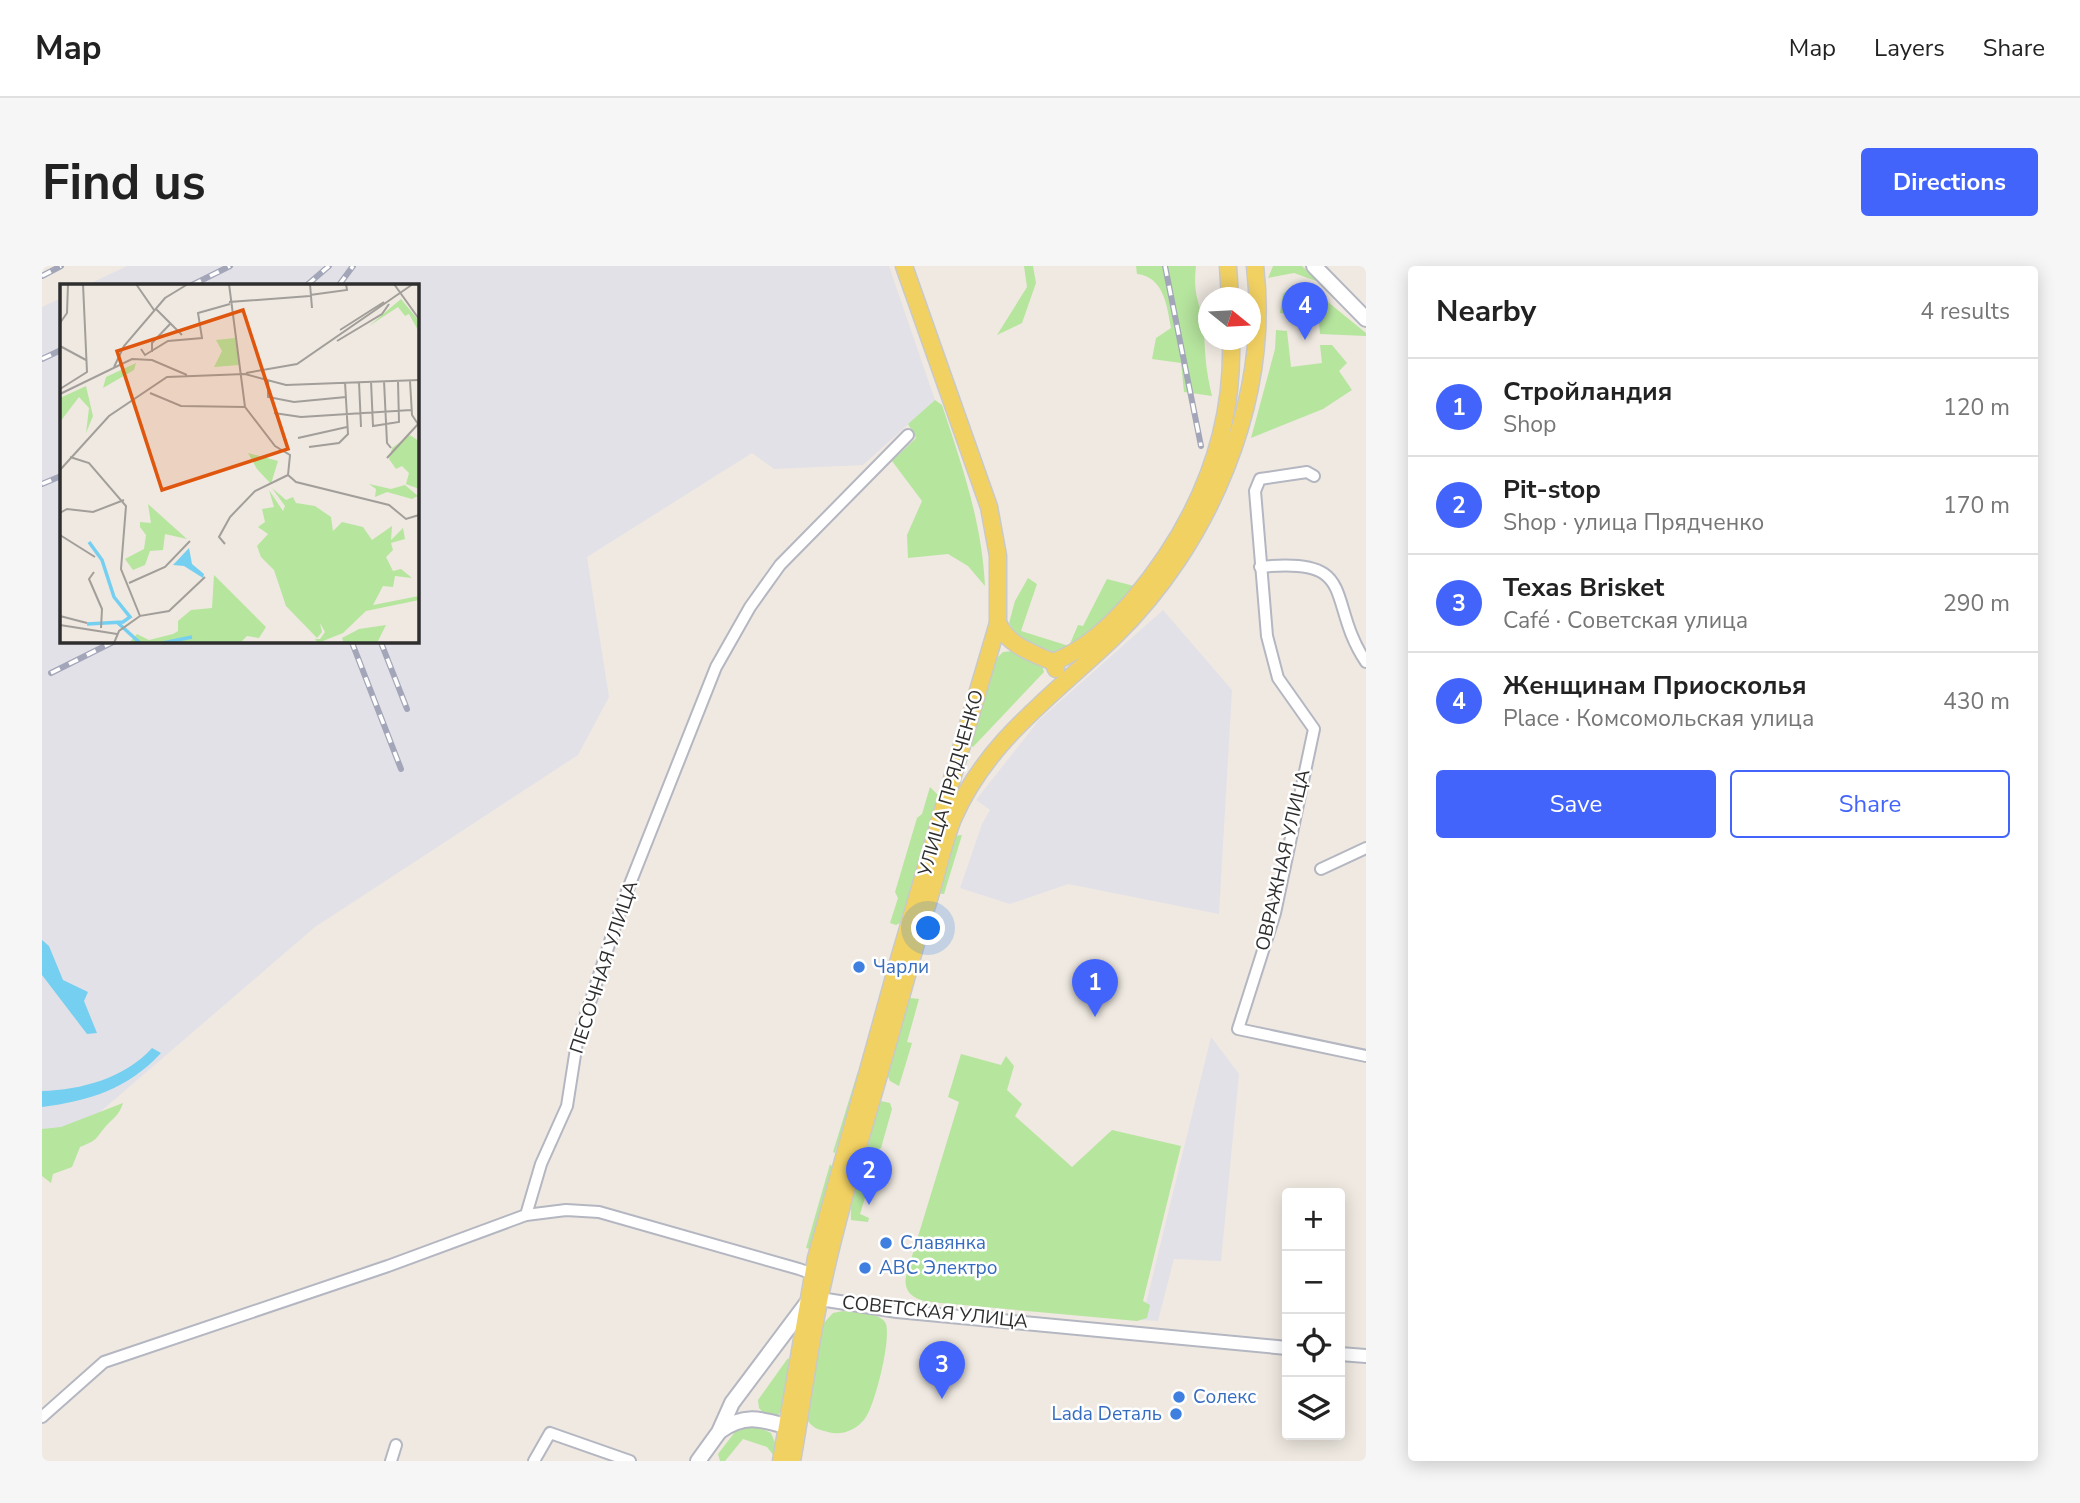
<!DOCTYPE html>
<meta charset="utf-8">
<style>
:root{--surface:#fff;--page:#f6f6f6;--text:#222;--muted:#767676;--line:#e0e0e0;--accent:#4264fb}
body{margin:0;font-family:"Nunito Sans",sans-serif;background:var(--page);color:var(--text)}
.controls{position:absolute;right:21px;bottom:21px;display:grid;overflow:hidden;border-radius:7px;box-shadow:0 4px 18px #0003}
.controls button{width:63px;height:63px;display:grid;place-items:center;padding:0;border:0;border-bottom:2px solid var(--line);background:var(--surface);color:var(--text);font:35px sans-serif}
.compass{position:absolute;left:1156px;top:21px;width:63px;height:63px;border-radius:50%;background:var(--surface);box-shadow:0 4px 18px #0003;rotate:108deg}
.you{position:absolute;left:887px;top:663px;width:24px;height:24px;margin:-18px;border:5px solid #fff;border-radius:50%;background:#1a73e8;box-shadow:0 0 0 10px #1a73e833}
.badge{display:grid;place-items:center;width:46px;height:46px;border-radius:50%;background:var(--accent);color:#fff;font-size:23px;font-weight:700}
.pin{position:absolute;translate:-50% -58px;filter:drop-shadow(0 2px 4px #0008)}
.pin::after{content:'';position:absolute;top:37px;width:24px;height:21px;background:inherit;clip-path:polygon(0 0,100% 0,50% 100%)}
.list{margin:0;padding:0;list-style:none}
h2{display:flex;justify-content:space-between;align-items:center;height:91px;margin:0;padding:0 28px;font-size:30px}
h2 small{font-size:23px;font-weight:400;color:var(--muted)}
.list li{display:grid;grid-template-columns:46px 1fr auto;gap:21px;align-items:center;box-sizing:border-box;height:98px;padding:0 28px;border-top:2px solid var(--line)}
.list b{display:block;font-size:26px;white-space:nowrap}
.list p{margin:0;font-size:23px;white-space:nowrap;color:var(--muted)}
.list em{font-size:23px;font-style:normal;color:var(--muted)}
.actions{display:flex;gap:14px;padding:21px 28px}
.actions a{flex:1;padding:16px 0;border:2px solid var(--accent);border-radius:7px;text-align:center;font-size:24px;color:var(--accent)}
.actions .main{background:var(--accent);color:#fff}
.icon{flex:none;width:38px;height:38px;fill:none;stroke:currentColor;stroke-width:2;stroke-linecap:round;stroke-linejoin:round}
.map{position:relative;flex:none;width:1324px;height:1195px;overflow:hidden;border-radius:7px}
header{display:flex;align-items:center;gap:42px;box-sizing:border-box;height:98px;padding:0 35px;background:var(--surface);border-bottom:2px solid var(--line)}
header strong{font-size:33px}
nav{display:flex;gap:38px;margin-inline-start:auto;font-size:24px}
.intro{display:flex;align-items:center;justify-content:space-between;box-sizing:border-box;height:168px;padding:0 42px}
h1{margin:0;font-size:49px}
.button{padding:18px 32px;border-radius:7px;background:var(--accent);color:#fff;font-size:24px;font-weight:700}
main{display:flex;gap:42px;padding:0 42px}
aside{flex:1;background:var(--surface);border-radius:7px;box-shadow:0 4px 18px #0003}
.map>svg:first-child{display:block}
.industrial{fill:#e3e1e8}
.green{fill:#b6e59e}
.water{fill:#75cff0}
.lines{fill:none;stroke-linecap:round;stroke-linejoin:round}
.minor-casing{stroke:#b4b7c1;stroke-width:14}
.tertiary-casing{stroke:#b4b7c1;stroke-width:16}
.secondary-casing{stroke:#b4b7c1;stroke-width:18}
.primary-casing{stroke:#c9c9c9;stroke-width:19}
.minor{stroke:#fff;stroke-width:10}
.tertiary{stroke:#fff;stroke-width:12}
.secondary{stroke:#fff;stroke-width:14}
.primary{stroke:#f2d163;stroke-width:16}
.rail-casing{stroke:#a3a6b8;stroke-width:6}
.rail{stroke:#fff;stroke-width:3.5;stroke-dasharray:10;stroke-linecap:butt}
.shop-dot{fill:#3f7fe0;stroke:#fff;stroke-width:2.5}
.labels{text-anchor:middle;dominant-baseline:central;stroke-width:5;stroke-linejoin:round;paint-order:stroke}
.street-label{font-size:19px;fill:#2e2e2e;stroke:#fff}
.shop-label{font-size:19px;fill:#366cbe;stroke:#fff;text-anchor:start}
.inset-river{fill:none;stroke:#75cff0;stroke-width:3.5}
.inset-road{fill:none;stroke:#a29e99;stroke-width:2}
.view{fill:#df570e;fill-opacity:0.15;stroke:#df570e;stroke-width:3.5}
.inset-edge{fill:none;stroke:#2e2e2e;stroke-width:3.5}
</style>
<header>
<strong>Map</strong>
<nav><a>Map</a><a>Layers</a><a>Share</a></nav>
</header>
<div class="intro"><h1>Find us</h1><a class="button">Directions</a></div>
<main>
<div class="map">
<svg width="1324" height="1195" viewBox="0 0 1324 1195">
<rect width="100%" height="100%" fill="#efe9e1"/>
<g class="industrial">
<polygon points="85,0 847,0 893,134 821,199 732,203 710,187 545,291 567,431 536,489 273,661 22,877 0,873 0,41 19,32 19,374 374,374 374,19 45,19"/>
<polygon points="1121,344 1190,424 1177,648 1026,618 968,638 918,622 940,558 948,544 934,534 997,454"/>
<polygon points="1169,771 1197,808 1179,995 1132,993 1116,1055 1100,1054"/>
</g>
<g class="green">
<polygon points="982,0 991,0 994,17 980,57 955,69 985,21"/>
<path d="M1094,0H1154C1150,32 1160,38 1162,64C1163,90 1164,105 1170,130L1142,126L1139,97L1110,93L1114,72L1129,62C1125,40 1122,11 1095,8Z"/>
<polygon points="1231,0 1260,0 1277,16 1252,7 1226,12"/>
<polygon points="1251,19 1255,48 1238,47 1241,28"/>
<polygon points="1262,23 1276,28 1324,67 1324,70 1278,68 1276,46 1264,46"/>
<polygon points="1234,64 1245,65 1249,101 1280,97 1278,79 1290,79 1305,97 1297,105 1310,124 1281,143 1209,172 1233,83"/>
<path d="M893,134L900,139C920,199 940,257 943,320L926,300L906,288L866,292L865,269L880,235L850,195L874,172L866,158Z"/>
<path d="M986,312L995,318L979,365L1027,380L1036,359L1041,360L1065,313L1092,320C1069,347 1046,374 1013,388L976,372L967,357L973,335Z"/>
<polygon points="971,385 1000,400 1002,406 931,481 928,479 955,392 961,386"/>
<polygon points="888,521 897,530 862,655 854,659 848,657 856,632 853,626 875,552 880,548"/>
<polygon points="920,569 902,628 894,627 912,570"/>
<polygon points="868,732 877,733 865,776 870,777 857,820 848,815 844,806"/>
<path d="M919,788L959,799L964,790L972,800L965,824L980,838L973,850L1030,901L1070,864L1139,880L1101,1035L1108,1039L1105,1052L1095,1055L888,1036C873,1034 861,1027 864,1010L917,836L906,831Z"/>
<polygon points="816,805 814,822 793,887 791,886"/>
<polygon points="839,835 848,837 850,843 839,882 833,885 826,884 825,878 836,837"/>
<path d="M81,837C77,850 72,851 64,860C53,873 56,874 38,881L30,901L11,908L9,917L0,910V863L19,861Z"/>
<path d="M845,895L837,924L826,922L818,948L827,952L826,956L809,954C808,929 815,898 845,895Z"/>
<polygon points="788,898 791,902 769,983 764,982"/>
<path d="M801,1045C812,1047 836,1046 843,1056C851,1068 833,1139 824,1151C815,1164 800,1170 786,1166C775,1163 770,1162 764,1152L779,1060L791,1047Z"/>
<polygon points="746,1092 748,1095 741,1142 736,1149 722,1148 717,1142 716,1134"/>
<polygon points="709,1158 729,1167 735,1181 732,1190 725,1181 701,1173 683,1195 678,1195 676,1188 696,1162"/>
</g>
<g class="water">
<polygon points="0,674 7,680 21,714 46,726 42,735 55,767 45,768 0,709"/>
<path d="M110,782L119,787C86,823 47,835 0,841V825C39,824 83,812 110,782Z"/>
</g>
<g class="lines">
<defs>
<g id="minor">
<polyline points="1272,210 1265,206 1218,213 1213,225 1225,370 1236,412 1272,463 1233,647 1196,763 1324,790"/>
<path d="M1218,301C1319,290 1283,335 1324,396"/>
<polyline points="1279,603 1324,582"/>
<polyline points="484,949 524,944 557,946 757,1003 771,1008 773,1013"/>
<polyline points="0,1151 62,1096 346,1000 484,949 499,898 525,840 535,776 582,633 674,401 708,341 738,299 866,169"/>
<polyline points="349,1195 354,1179"/>
<polyline points="492,1195 508,1167 588,1195"/>
</g>
<g id="tertiary">
<polyline points="778,1033 855,1045 1245,1082"/>
<polyline points="1298,1088 1324,1090"/>
</g>
<g id="secondary">
<polyline points="1272,0 1324,53"/>
<path d="M678,1165C706,1145 723,1155 754,1163"/>
<polyline points="656,1195 677,1166 690,1137 765,1037 769,1035"/>
</g>
<g id="primary">
<polyline points="1186,0 1188,32"/>
<path d="M956,357C967,380 989,386 1011,396L1014,403"/>
<path d="M1011,396C1043,384 1068,360 1091,334C1154,259 1192,173 1189,74"/>
<polyline points="739,1195 774,992 857,693 956,357 956,290 947,241 862,0"/>
<path d="M750,1195C761,1134 768,1072 782,1012C800,929 827,846 850,763C863,716 876,670 890,623C897,600 902,575 911,553C945,474 1012,429 1072,371C1167,279 1229,135 1213,0"/>
</g>
</defs>
<use href="#minor" class="minor-casing"/>
<use href="#tertiary" class="tertiary-casing"/>
<use href="#secondary" class="secondary-casing"/>
<use href="#primary" class="primary-casing"/>
<use href="#minor" class="minor"/>
<use href="#tertiary" class="tertiary"/>
<use href="#secondary" class="secondary"/>
<use href="#primary" class="primary"/>
<defs>
<g id="rail">
<polyline points="1123,0 1159,180"/>
<polyline points="0,10 19,0"/>
<polyline points="150,19 188,0"/>
<polyline points="265,19 287,0"/>
<polyline points="297,19 311,0"/>
<polyline points="0,93 19,84"/>
<polyline points="0,218 19,210"/>
<polyline points="309,374 359,503"/>
<polyline points="338,374 365,443"/>
<polyline points="9,407 75,374"/>
</g>
</defs>
<use href="#rail" class="rail-casing"/>
<use href="#rail" class="rail"/>
</g>
<g class="shop-dot">
<circle cx="817" cy="701" r="7"/>
<circle cx="844" cy="977" r="7"/>
<circle cx="823" cy="1002" r="7"/>
<circle cx="1137" cy="1131" r="7"/>
<circle cx="1134" cy="1148" r="7"/>
</g>
<g class="labels">
<g class="street-label">
<text transform="translate(909 517) rotate(-74)">УЛИЦА ПРЯДЧЕНКО</text>
<text transform="translate(1241 594) rotate(-77)">ОВРАЖНАЯ УЛИЦА</text>
<text transform="translate(562 701) rotate(-72)">ПЕСОЧНАЯ УЛИЦА</text>
<text transform="translate(893 1046) rotate(6)">СОВЕТСКАЯ УЛИЦА</text>
</g>
<g class="shop-label">
<text x="831" y="701">Чарли</text>
<text x="858" y="977">Славянка</text>
<text x="837" y="1002">АВС Электро</text>
<text x="1151" y="1131">Солекс</text>
<text x="1120" y="1148" text-anchor="end">Lada Dеталь</text>
</g>
</g>
<g transform="translate(18 18)">
<rect width="359" height="359" fill="#efe9e1"/>
<path d="M341,15L359,37V48L349,30L345,32L338,23L309,42ZM175,54L179,81L154,83L162,67L156,56ZM76,79L74,86L43,104L46,93ZM26,102L33,132L26,149L29,124L19,113L0,138V114ZM350,151L359,157V205L346,200L349,189L342,182L336,185L329,175L332,164ZM188,169L218,177L211,200L197,185ZM309,200L331,205L345,201L358,212L352,215L327,208L315,213L316,205ZM212,204L226,216L233,213L236,219L255,222L271,233L273,247L282,238L303,243L312,256L332,242L331,256L343,244L345,255L331,259L333,266L326,273L333,287L341,285L352,294L335,292L333,303L323,302L313,321L359,312V316L306,327L283,349L258,359L255,355H260L265,348L260,339L262,348L257,354L226,322L214,286L201,273L197,262L208,250L198,243L205,238L202,225L214,223L209,206L223,227L225,222ZM88,220L127,255L105,250L103,266L90,267L85,281L73,286L65,275L84,265L86,251L80,243V238L91,239ZM154,291L206,343L199,354L187,352L180,359H69L77,350L89,356L113,350L118,347V337L131,326L152,324ZM326,341L317,359H284L282,354L299,345Z" fill="#b6e59e"/>
<path d="M129,264L132,280L144,290L143,294L124,282L113,281Z" fill="#75cff0"/>
<path class="inset-river" d="M57,338L80,359M27,340L63,338L70,333L54,313L42,276L29,258M103,359L132,353"/>
<path class="inset-road" d="M76,0L94,26M169,0L185,123M250,0L252,24M334,0L359,35M250,11L287,6L286,0M169,18L250,12M96,25L122,51M0,39L7,29L8,0M280,46L324,18M277,57L322,30L329,20M0,62L26,76M81,65L85,71L108,57L142,54L138,29L170,20M92,68V59L111,39M54,83L64,62L105,14L128,0M186,89L237,80L353,0M208,97V113L234,118L286,113M311,97L313,142L339,138L338,97M324,97L327,159L331,164M350,97L352,131L358,140M299,98L301,143M0,105L27,88L23,0M90,109L121,122L185,123L215,162L230,171L228,191M0,110L72,75L92,76L127,91M214,129L241,133L351,126M238,154L287,143M249,163L279,159L288,150L285,98M10,173L29,179L66,222L61,285L80,332L109,327L145,293M327,174L359,139M0,186L49,132L107,93L185,90L226,101L359,96M228,191L236,198L329,221L346,235L359,231M0,229L7,225L33,228L64,216M0,251L35,273M165,260L159,253L170,233L195,207L228,191M34,288L29,295L42,325L41,344M69,299L105,283L130,257M0,332L27,339M0,341L57,350M54,359L59,347L80,332"/>
<path class="view" d="M183,26L228,165L102,206L57,67Z"/>
<rect width="359" height="359" class="inset-edge"/>
</g>
</svg>
<div class="controls">
<button>+</button>
<button>−</button>
<button><svg class="icon" aria-label="locate" viewBox="0 0 24 24"><circle cx="12" cy="12" r="6"/><path d="M12 2v4M12 18v4M2 12h4M18 12h4"/></svg></button>
<button><svg class="icon" aria-label="layers" viewBox="0 0 24 24"><path d="M12 4l9 5-9 5-9-5zM3 14l9 5 9-5"/></svg></button>
</div>
<svg class="compass" viewBox="-18 -18 36 36"><path d="M0-13l5 13h-10z" fill="#e53935"/><path d="M0 13l5-13h-10z" fill="#767676"/></svg>
<div class="you"></div>
<div class="pin badge" style="left:1053px;top:751px">1</div>
<div class="pin badge" style="left:827px;top:939px">2</div>
<div class="pin badge" style="left:900px;top:1133px">3</div>
<div class="pin badge" style="left:1263px;top:74px">4</div>
</div>
<aside>
<h2>Nearby<small>4 results</small></h2>
<ul class="list">
<li><span class="badge">1</span><div><b>Стройландия</b><p>Shop</p></div><em>120 m</em></li>
<li><span class="badge">2</span><div><b>Pit-stop</b><p>Shop · улица Прядченко</p></div><em>170 m</em></li>
<li><span class="badge">3</span><div><b>Texas Brisket</b><p>Café · Советская улица</p></div><em>290 m</em></li>
<li><span class="badge">4</span><div><b>Женщинам Приосколья</b><p>Place · Комсомольская улица</p></div><em>430 m</em></li>
</ul>
<div class="actions"><a class="main">Save</a><a>Share</a></div>
</aside>
</main>
